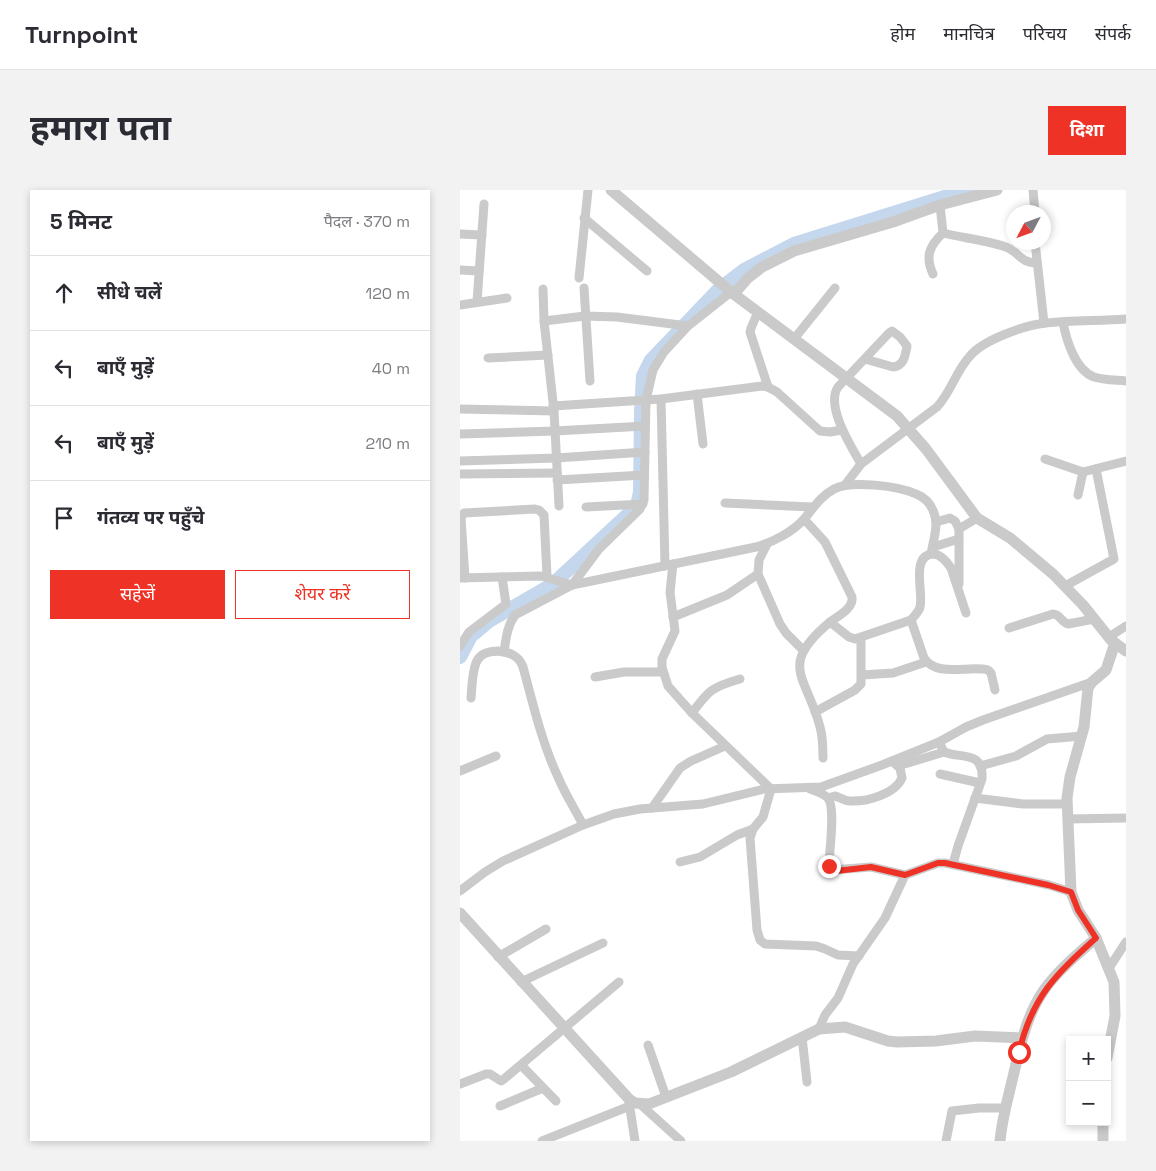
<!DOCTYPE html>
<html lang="hi">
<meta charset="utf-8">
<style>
:root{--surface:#fff;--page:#f2f2f3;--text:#2b2b33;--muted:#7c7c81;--line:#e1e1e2;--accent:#ee3225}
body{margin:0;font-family:"Space Grotesk","Noto Sans Devanagari",sans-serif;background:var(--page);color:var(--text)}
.controls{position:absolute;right:15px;bottom:15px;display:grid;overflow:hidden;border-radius:0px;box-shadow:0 2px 8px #0003}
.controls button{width:45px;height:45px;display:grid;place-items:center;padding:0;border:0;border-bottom:1px solid var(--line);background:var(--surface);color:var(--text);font:25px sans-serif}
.compass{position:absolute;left:546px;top:15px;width:45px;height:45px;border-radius:50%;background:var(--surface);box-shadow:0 2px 8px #0003;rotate:229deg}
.stop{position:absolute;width:15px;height:15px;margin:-11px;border:4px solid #ee3225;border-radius:50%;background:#fff}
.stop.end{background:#ee3225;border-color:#fff;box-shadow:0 1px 5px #0008}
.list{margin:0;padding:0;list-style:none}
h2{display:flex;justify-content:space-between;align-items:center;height:65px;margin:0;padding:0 20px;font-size:21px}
h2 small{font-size:16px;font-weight:400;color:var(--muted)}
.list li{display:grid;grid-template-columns:32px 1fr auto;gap:15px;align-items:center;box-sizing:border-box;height:75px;padding:0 20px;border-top:1px solid var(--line)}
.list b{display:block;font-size:19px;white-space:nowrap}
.list em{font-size:16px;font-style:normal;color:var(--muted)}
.actions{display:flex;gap:10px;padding:15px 20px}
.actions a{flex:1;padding:11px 0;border:1px solid var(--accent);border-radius:0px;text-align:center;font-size:18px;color:var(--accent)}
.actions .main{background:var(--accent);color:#fff}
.icon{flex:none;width:28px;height:28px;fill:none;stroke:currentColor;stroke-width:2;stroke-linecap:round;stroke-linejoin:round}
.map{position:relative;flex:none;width:666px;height:951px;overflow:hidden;border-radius:0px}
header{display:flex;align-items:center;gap:30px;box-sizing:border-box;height:70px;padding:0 25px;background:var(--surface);border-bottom:1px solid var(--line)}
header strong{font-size:24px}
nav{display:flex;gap:28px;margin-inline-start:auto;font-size:18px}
.intro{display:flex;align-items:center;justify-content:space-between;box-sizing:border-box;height:120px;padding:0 30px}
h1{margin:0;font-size:35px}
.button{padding:12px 22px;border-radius:0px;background:var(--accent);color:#fff;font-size:18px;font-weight:700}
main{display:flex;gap:30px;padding:0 30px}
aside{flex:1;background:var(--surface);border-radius:0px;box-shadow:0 2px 8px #0003}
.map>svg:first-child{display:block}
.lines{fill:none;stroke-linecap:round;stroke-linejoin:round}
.river{stroke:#c4d7ed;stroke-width:14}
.minor{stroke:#cacaca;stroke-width:9}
.tertiary{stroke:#cacaca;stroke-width:11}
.route{stroke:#ee3225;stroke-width:6}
</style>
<header>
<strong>Turnpoint</strong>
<nav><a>होम</a><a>मानचित्र</a><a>परिचय</a><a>संपर्क</a></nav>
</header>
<div class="intro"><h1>हमारा पता</h1><a class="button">दिशा</a></div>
<main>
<aside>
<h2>5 मिनट<small>पैदल · 370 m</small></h2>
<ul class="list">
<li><svg class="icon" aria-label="ahead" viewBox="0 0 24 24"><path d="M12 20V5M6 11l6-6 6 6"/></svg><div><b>सीधे चलें</b></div><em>120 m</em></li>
<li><svg class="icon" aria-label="left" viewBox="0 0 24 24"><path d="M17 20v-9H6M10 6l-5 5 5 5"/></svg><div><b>बाएँ मुड़ें</b></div><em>40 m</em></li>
<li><svg class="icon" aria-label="left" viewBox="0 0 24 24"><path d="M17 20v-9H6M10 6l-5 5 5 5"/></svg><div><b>बाएँ मुड़ें</b></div><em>210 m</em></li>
<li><svg class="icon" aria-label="arrive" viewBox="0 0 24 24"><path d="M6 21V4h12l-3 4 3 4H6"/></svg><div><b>गंतव्य पर पहुँचे</b></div></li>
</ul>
<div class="actions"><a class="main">सहेजें</a><a>शेयर करें</a></div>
</aside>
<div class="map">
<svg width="666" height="951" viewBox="0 0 666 951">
<rect width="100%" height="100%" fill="#fff"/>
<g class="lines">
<polyline class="river" points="0,467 11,446 29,431 93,394 177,316 180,302 181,222 183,186 191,170 258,100 284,80 334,54 507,0"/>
<g class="minor">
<polyline points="573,0 575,22"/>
<polyline points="480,15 483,43"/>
<polyline points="124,28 187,81"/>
<polyline points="0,44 22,45"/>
<polyline points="575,52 584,133"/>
<polyline points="0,80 19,81"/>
<path d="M473,84C465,67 469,56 483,43C503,48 526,50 546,57C559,62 560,73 577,73"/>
<polyline points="119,88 128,0"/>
<polyline points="124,98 130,191"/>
<polyline points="83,99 84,131 94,221"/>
<polyline points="17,112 24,14"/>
<polyline points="0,115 47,108"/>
<polyline points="298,122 291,138 290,142 308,197"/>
<polyline points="84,131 125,126 157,127 228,136"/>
<path d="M603,132C606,149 615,180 634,187C643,190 656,190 666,191"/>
<polyline points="334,149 375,98"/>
<polyline points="28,168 88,165"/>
<polyline points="237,204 243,254"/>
<polyline points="201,209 205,376"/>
<polyline points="93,216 201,209 302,196 308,197 317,202 360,241 370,242 382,240"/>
<polyline points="0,219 94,221 99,316"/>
<polyline points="0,244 95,241 185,236"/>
<polyline points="585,269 623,282 666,271"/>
<polyline points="0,271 96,268 185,262"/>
<path d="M401,274C392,258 365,216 378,197L429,143L432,141L440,147L447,156C445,166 444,176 433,177L405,169"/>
<polyline points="0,284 97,283"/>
<polyline points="97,290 184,285"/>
<path d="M385,295L401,274L477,217C491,202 496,181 510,166C523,150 565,135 586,133C612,130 639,131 666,129"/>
<polyline points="618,305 623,282"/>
<polyline points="265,313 352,317"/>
<polyline points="126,317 183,314"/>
<path d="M344,329L365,352L392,407C394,418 378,426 370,432"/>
<polyline points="476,332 490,328 495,331 499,339 517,328"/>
<polyline points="499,339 499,394"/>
<polyline points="307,354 299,370 298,384 320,434 326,443 343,460"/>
<polyline points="473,357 499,349"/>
<polyline points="213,374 210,402 215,441 202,469 202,477 208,496 232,523 311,599 303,627 293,639 290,648 297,740 300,750 305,754 356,756 365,759 378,765 399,766"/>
<path d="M0,388L81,386L112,395L296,357C313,352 333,342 345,328C354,317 361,306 374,299C391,290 439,296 456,304C464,307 471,314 474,323C479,335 473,351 471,364"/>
<polyline points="5,388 1,328 4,323 75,319 79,320 84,325 87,386"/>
<polyline points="605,396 654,369 636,279"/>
<path d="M506,423L491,378C487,372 481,364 473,364C450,365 464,404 460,417C459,422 454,426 451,430L464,468C477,488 509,475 528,480L531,483L535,500"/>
<polyline points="213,427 267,405 298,384"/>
<path d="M549,438L593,424C600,424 601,432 608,434L634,429"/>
<polyline points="649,447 666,436"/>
<polyline points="0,456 9,442 46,414 42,387"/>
<path d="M44,462C46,449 47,436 55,425L112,395L139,359L180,319L184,310L186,210L193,180L204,162L228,136L271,102"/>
<polyline points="402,485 433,483 466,472"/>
<polyline points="135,487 164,482 203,482"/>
<path d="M11,508C12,497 12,483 16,473C21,459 42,459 53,465C59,468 61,472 63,477C73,514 82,553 98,587C105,604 115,619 123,635"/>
<polyline points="355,522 395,500 401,494 401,448"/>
<path d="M232,523C249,500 252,497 280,489"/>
<path d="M479,552L484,562C501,569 524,560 522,589L498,656L493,674"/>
<path d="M363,568C363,558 363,547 360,537C347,486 317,476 370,432L389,447L395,449L451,430"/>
<polyline points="438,576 484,562"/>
<polyline points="520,576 556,566 587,549 622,546"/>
<polyline points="0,581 36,566"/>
<polyline points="480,584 520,593"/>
<path d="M350,599C356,601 364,604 368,608C376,618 369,662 369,676L372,680L411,677L445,685L478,673H485L589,695L611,702"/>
<path d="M368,608L375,606C380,607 384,611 390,611C407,612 435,604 442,588L440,578L432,571"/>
<polyline points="515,608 563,614 607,614"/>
<polyline points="192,618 220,578 231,571 265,556"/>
<polyline points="608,629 666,628"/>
<polyline points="220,672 240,667 277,645 293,639"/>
<polyline points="0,701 25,682 43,671 123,635 154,624 180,619 243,614 304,599 361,597 422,575 479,552 506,537 523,530 632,492"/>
<polyline points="38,767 86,739"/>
<polyline points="649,778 666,752"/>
<polyline points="61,792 143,753"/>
<polyline points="359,839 365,825 378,808 393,774 425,728 445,685"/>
<polyline points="342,847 347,892"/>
<polyline points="188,855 206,907"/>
<polyline points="61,875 96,911"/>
<polyline points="0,894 26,884 30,884 41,891 44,889 159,792"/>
<polyline points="169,912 175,951"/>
<polyline points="181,915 221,951"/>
<polyline points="40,916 83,898"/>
<polyline points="82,951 170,916"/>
<polyline points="486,951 492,921 519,918 545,918"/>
</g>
<g class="tertiary">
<polyline points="151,0 271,102 437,226 466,259 517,328 550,348 593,384 623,415 651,450 666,461"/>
<polyline points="274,104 288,88 302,77 334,61 433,32 480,15 537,0"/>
<polyline points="0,723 169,909 175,913 189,914 271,882 359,839 385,837 428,851 437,852 476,851 515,846 562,848"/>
<polyline points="647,868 655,826 654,792 636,748 618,720 611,702 607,608 610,587 624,537 628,498 632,492 646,480 655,453"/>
<polyline points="643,932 643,951"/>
<path d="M540,951C542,929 548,908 553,887C560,857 566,826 584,800C598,780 618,764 636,748"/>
</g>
</g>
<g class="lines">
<path class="route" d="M369,676L370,679L376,681L411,677L445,685L478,673H485L588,695L611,702L618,720L636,748C596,784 572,807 559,862"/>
</g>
</svg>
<div class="controls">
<button>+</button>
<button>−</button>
</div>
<svg class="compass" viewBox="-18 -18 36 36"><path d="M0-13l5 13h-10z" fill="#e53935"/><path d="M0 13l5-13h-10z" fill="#7c7c81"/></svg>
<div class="stop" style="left:559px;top:862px"></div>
<div class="stop end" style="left:369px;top:676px"></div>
</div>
</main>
